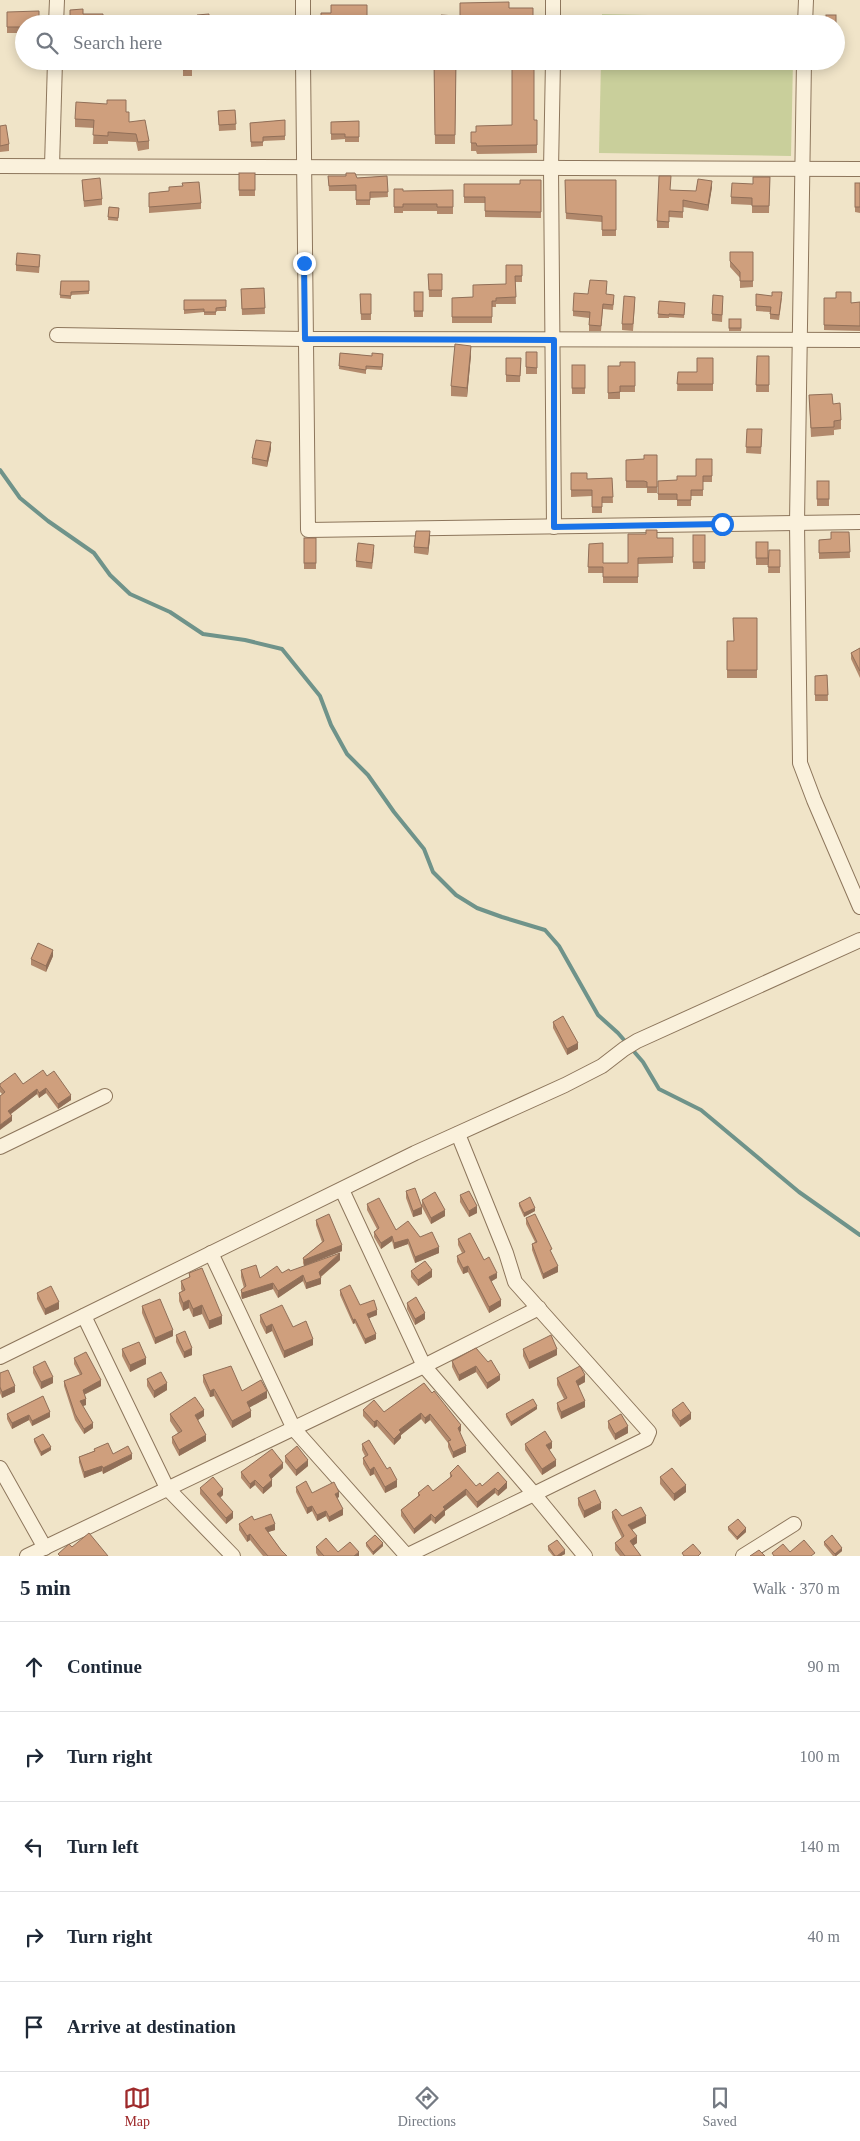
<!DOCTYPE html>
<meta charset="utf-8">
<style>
:root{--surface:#fff;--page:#f2f2f3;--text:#1f2937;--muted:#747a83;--line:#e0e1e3;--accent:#9e2a2b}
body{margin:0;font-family:"Times New Roman",serif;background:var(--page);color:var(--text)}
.stop{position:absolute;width:15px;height:15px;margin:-11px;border:4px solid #1a73e8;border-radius:50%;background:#fff}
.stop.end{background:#1a73e8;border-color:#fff;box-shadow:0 1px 5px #0008}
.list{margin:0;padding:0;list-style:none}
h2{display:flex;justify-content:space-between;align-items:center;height:65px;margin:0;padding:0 20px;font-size:21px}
h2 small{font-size:16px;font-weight:400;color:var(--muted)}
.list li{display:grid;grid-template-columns:32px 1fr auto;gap:15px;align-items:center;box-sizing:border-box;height:90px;padding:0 20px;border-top:1px solid var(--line)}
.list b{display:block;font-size:19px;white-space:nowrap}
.list em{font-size:16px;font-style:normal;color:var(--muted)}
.icon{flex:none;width:28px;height:28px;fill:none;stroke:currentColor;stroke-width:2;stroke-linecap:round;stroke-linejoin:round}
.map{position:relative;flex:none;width:860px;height:1556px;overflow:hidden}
.search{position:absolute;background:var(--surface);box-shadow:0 2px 12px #0003;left:15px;right:15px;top:15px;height:55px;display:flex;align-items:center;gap:12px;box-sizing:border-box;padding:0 18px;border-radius:28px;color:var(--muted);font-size:19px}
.sheet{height:515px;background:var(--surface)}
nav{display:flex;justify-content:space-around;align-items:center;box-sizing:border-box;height:70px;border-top:1px solid var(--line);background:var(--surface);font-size:14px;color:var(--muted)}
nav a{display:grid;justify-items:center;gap:2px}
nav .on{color:var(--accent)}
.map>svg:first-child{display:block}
.green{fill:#c9cf9b}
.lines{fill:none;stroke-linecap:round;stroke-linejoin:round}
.stream{stroke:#6f938a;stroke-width:4}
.minor-casing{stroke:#8d765c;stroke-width:16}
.minor{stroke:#faf1dc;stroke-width:14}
.wall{fill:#b2896c}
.shaded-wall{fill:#916f58}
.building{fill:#cf9f7d;stroke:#916f58}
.route{stroke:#1a73e8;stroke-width:6}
</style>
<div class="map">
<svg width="860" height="1556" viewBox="0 0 860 1556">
<rect width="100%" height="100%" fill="#f0e4c8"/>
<g class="green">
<polygon points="602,14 794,18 794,24 602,24"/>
<polygon points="601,61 793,61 791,156 599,153"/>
</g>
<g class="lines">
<polyline class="stream" points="0,470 20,498 48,521 94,553 110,575 130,594 170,612 203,634 245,640 282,649 320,696 331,725 347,754 368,775 394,812 424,849 433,872 456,895 477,908 502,917 545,930 559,946 598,1015 618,1033 643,1062 659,1089 701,1110 799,1192 860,1235"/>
<defs>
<g id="minor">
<polyline points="303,0 303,24"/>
<polyline points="56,24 57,0"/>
<polyline points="553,24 553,0"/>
<polyline points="805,24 806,0"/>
<polyline points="303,61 308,530 860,522"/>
<polyline points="553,61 551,169 554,527"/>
<polyline points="804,61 797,523 800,763 814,800 860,907"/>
<polyline points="0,166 860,169"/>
<polyline points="52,166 55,61"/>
<polyline points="57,335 305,339 860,340"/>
<polyline points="458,1134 506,1253 515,1282 649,1432 646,1439 534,1494 585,1556"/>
<polyline points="0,1147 105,1096"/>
<polyline points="342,1190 424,1366 534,1494 406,1556"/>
<polyline points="211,1253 294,1429 407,1556"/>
<polyline points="84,1316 167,1488 233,1556"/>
<polyline points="0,1357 415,1153 565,1085 602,1066 624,1049 637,1041 860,940"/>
<polyline points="0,1468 45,1548"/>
<polyline points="27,1556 424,1366 539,1308"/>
<polyline points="743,1556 794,1524"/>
</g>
</defs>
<use href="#minor" class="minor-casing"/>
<use href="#minor" class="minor"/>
</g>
<g class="wall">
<polygon points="509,8 533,24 460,24"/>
<polygon points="7,12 24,24 24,41 20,41 20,33 7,33"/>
<rect x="183" y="61" width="9" height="15"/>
<polygon points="434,61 456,61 455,144 435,144"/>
<polygon points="235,110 236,130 219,131 218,111"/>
<polygon points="126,112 129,122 149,141 149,149 138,151 136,142 108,141 108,144 93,144 94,128 75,127 75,119"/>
<polygon points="285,120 285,140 263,141 263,146 251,147 250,123"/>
<polygon points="534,120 537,120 537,153 477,154 476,151 471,151 471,132 476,132 512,125"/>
<polygon points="359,121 359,142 345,142 345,139 331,140 331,122"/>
<polygon points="0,126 9,144 9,151 0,152"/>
<rect x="239" y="173" width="16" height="23"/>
<polygon points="328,176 357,178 387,176 388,197 370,198 370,205 356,205 356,191 329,191"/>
<polygon points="770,177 769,213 752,213 752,205 731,204 731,197"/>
<polygon points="82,180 102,199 102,205 84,207"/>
<polygon points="541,180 541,218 485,217 485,203 464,203 464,184 520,184"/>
<polygon points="565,180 616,180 616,236 602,236 602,222 566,219"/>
<polygon points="855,183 860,183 860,213 855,212"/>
<polygon points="182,186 201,203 201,209 149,213 149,193 169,191"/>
<polygon points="712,187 708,211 683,207 683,218 669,217 669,228 657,228 657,221 670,190 696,191"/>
<polygon points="394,189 403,191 453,190 453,214 437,214 437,211 403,211 403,213 394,213"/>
<polygon points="109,207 119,208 118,221 108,220"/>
<polygon points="730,252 753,252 753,287 740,288 740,278 730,267"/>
<polygon points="40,261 39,273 16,271 16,265"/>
<polygon points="522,265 522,282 515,282 516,304 496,304 496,307 492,307 492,323 452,323 452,298 473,297 506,284"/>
<polygon points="428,274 442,274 442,297 429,297"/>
<polygon points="61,281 89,281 89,294 71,295 71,299 60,298"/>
<polygon points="607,286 606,294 614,300 613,310 603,309 601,331 589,331 589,318 573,316 573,311 588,294"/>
<polygon points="264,288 265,314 242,315 241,289"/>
<rect x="414" y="292" width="9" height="25"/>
<polygon points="360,294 371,294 371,320 361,320"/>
<polygon points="782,298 779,320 770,319 770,312 756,311 756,306"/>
<polygon points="824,298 836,298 851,303 860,302 860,331 824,330"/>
<polygon points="184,300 226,300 226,311 216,311 216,315 204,315 204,312 184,314"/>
<polygon points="659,301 685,303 684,318 669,317 669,318 658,318"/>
<polygon points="723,302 722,322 712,321 712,314"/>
<polygon points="635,303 633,331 622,330 622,324"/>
<rect x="729" y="319" width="12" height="12"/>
<rect x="526" y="352" width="11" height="22"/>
<polygon points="340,353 372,356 383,354 382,370 366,369 366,374 339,369"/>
<polygon points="471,355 467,397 451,396 451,386"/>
<polygon points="757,356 769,356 769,392 756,392"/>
<polygon points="506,358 521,358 520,382 506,382"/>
<polygon points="713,358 713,391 677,391 678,372 697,372"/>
<polygon points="635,362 635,392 620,392 620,399 608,399 608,366 620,366"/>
<rect x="572" y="365" width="13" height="29"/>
<polygon points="809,395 833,404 841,420 841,429 834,430 834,435 811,437"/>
<polygon points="747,429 762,436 761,454 746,453"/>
<polygon points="271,449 267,467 252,464 252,458"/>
<polygon points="657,455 657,493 647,493 647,488 626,488 626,460 644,459"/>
<polygon points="712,459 712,482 703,482 703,496 691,496 691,506 677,506 677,500 658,500 658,481 677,480 696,476"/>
<polygon points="571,473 587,479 612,478 613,503 602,503 602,513 592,513 592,496 571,497"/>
<rect x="817" y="481" width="12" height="25"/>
<polygon points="849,532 850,558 819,559 819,540 831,539"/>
<rect x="693" y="535" width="12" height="34"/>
<rect x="304" y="538" width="12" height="31"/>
<polygon points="430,538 428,555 414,553 414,547"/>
<polygon points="657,538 673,538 673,563 638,564 638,583 603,583 603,573 588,573 589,544 603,563 628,563"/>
<rect x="756" y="542" width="12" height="23"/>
<polygon points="769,550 780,550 780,573 768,573"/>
<polygon points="374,552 372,569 356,567 356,561"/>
<polygon points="757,618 757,678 727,678 727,641 734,641"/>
<polygon points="860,648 860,678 851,659 851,653"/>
<polygon points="827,675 828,701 815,701 815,676"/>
<polygon points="53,956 46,972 31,965 31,959"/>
<polygon points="553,1022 578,1049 567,1055 553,1028"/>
<polygon points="47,1076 71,1100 58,1109 46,1093 39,1098 37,1094 11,1114 12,1121 2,1094 0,1092 0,1084 23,1084"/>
<polygon points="406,1191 422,1205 422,1200 445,1216 431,1224 422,1207 422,1214 413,1217 406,1198"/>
<polygon points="460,1195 477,1213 469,1217 460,1202"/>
<polygon points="519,1203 535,1211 524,1217 519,1206"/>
<polygon points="367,1204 396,1230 420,1237 439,1253 415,1263 408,1244 394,1249 392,1241 381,1249 374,1237 374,1232 377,1229 367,1210"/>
<polygon points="526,1218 552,1254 558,1272 543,1279 532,1250 532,1244 535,1242 526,1224"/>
<polygon points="316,1220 342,1251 304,1266 303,1263 303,1258 322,1242 316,1225"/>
<polygon points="458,1239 484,1260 497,1278 491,1281 501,1306 489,1313 468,1272 463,1274 457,1262 457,1256 462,1253 458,1245"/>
<polygon points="340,1260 321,1277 321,1284 306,1289 303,1281 278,1298 273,1289 242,1299 241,1296 241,1290 244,1288 241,1277 241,1270 260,1278"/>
<polygon points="411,1271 432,1277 418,1286 411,1277"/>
<polygon points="189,1273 222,1324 209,1329 202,1314 193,1317 189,1308 183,1311 179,1301 179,1293 182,1291 181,1289 181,1281 189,1278"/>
<polygon points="340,1290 360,1305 377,1315 369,1318 376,1339 365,1344 355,1323 353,1324 340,1295"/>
<polygon points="37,1293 59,1309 45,1315 37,1299"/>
<polygon points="407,1303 425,1319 415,1325 407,1309"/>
<polygon points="142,1306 173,1336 155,1344 142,1313"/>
<polygon points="260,1315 293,1327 313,1345 284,1358 272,1331 266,1334 260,1322"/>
<polygon points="176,1335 192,1355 184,1358 176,1342"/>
<polygon points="476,1348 500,1380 487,1389 476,1372 459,1381 452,1367 452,1361"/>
<polygon points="122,1349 146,1364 130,1372 122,1356"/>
<polygon points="523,1349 557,1355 529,1369 523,1356"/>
<polygon points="74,1358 101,1386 84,1395 86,1405 82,1406 93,1428 84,1434 75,1420 64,1386 64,1381 80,1375 74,1364"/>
<polygon points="33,1367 53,1383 41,1389 33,1373"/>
<polygon points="0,1373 15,1392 2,1398 0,1393"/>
<polygon points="203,1375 242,1391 267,1398 249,1407 251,1417 232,1428 214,1396 210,1397 203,1382"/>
<polygon points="557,1378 585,1382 578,1386 585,1407 561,1419 557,1409 557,1403 564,1399 557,1385"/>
<polygon points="147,1379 167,1390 154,1398 147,1386"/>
<polygon points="424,1383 461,1431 460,1432 466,1452 453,1458 448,1447 448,1443 430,1420 425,1424 421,1419 401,1435 401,1438 394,1445 377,1426 374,1428 363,1416 363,1410 384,1412"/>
<polygon points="43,1396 50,1417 32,1426 29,1420 12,1429 7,1419 7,1414"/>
<polygon points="537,1409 511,1426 506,1417 506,1414"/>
<polygon points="672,1410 691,1419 680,1427 672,1416"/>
<polygon points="170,1414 204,1416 198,1420 206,1441 179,1456 172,1443 172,1437 178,1433 170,1421"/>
<polygon points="608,1421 628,1433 615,1440 608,1428"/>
<polygon points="34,1439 51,1450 41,1456 34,1442"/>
<polygon points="362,1444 397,1487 385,1493 374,1474 370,1476 363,1464 363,1458 365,1456 362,1450"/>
<polygon points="525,1444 552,1448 549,1450 556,1466 542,1475 525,1450"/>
<polygon points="94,1449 132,1459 103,1474 102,1471 84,1478 79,1462 79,1457 94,1451"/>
<polygon points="285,1456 308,1466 296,1476 285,1462"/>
<polygon points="283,1468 271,1479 272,1486 263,1494 255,1485 250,1489 241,1478 241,1472"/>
<polygon points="450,1473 476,1486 482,1486 507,1488 498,1496 495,1493 477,1508 466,1495 445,1511 445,1515 435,1524 431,1520 414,1534 401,1516 401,1510 418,1496 418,1493 433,1491 450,1478"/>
<polygon points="660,1477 686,1492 674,1501 660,1484"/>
<polygon points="296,1487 312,1493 339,1497 337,1498 343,1515 329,1522 326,1516 317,1521 312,1511 307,1514 296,1492"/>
<polygon points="200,1488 223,1495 220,1498 233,1518 226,1524 200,1494"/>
<polygon points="578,1498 601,1509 584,1518 578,1505"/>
<polygon points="612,1512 622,1516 646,1523 632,1530 637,1543 633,1545 641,1556 620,1556 615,1550 615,1543 622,1538 612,1518"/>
<polygon points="254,1520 275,1530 268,1532 281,1550 287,1556 263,1556 250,1540 247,1542 239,1530 239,1524"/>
<polygon points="728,1527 746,1532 737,1540 728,1530"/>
<polygon points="824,1542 842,1551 836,1556 833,1556 824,1545"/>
<polygon points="366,1543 383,1546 373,1555 366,1546"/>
<polygon points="548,1546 565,1554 561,1556 553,1556 548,1550"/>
<polygon points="316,1547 338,1552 359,1556 318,1556 316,1553"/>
</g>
<g class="shaded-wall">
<polygon points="712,181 712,187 708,211 708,205"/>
<polygon points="471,346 471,355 467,397 467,388"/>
<polygon points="271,442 271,449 267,467 267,461"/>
<polygon points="430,531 430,538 428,555 428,548"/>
<polygon points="53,950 53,956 46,972 46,966"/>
<polygon points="578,1043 578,1049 567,1055 567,1049"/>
<polygon points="46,1088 46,1093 39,1098 39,1093"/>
<polygon points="37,1089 37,1094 8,1116 8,1111"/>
<polygon points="71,1095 71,1100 58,1109 58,1104"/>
<polygon points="12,1116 12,1121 0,1130 0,1125"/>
<polygon points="477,1206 477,1213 469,1217 469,1211"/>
<polygon points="422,1207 422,1214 413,1217 413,1211"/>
<polygon points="535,1208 535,1211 524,1217 524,1213"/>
<polygon points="445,1210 445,1216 431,1224 431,1218"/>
<polygon points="392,1236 392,1241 381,1249 381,1243"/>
<polygon points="408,1239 408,1244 394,1249 394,1243"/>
<polygon points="342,1245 342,1251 304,1266 304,1260"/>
<polygon points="439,1247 439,1253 415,1263 415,1257"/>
<polygon points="340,1253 340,1260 319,1278 319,1272"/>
<polygon points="468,1266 468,1272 463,1274 463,1268"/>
<polygon points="558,1266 558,1272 543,1279 543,1274"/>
<polygon points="432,1270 432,1277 418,1286 418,1280"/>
<polygon points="497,1273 497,1278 489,1283 489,1277"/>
<polygon points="303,1275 303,1281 278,1298 278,1291"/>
<polygon points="321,1278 321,1284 306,1289 306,1283"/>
<polygon points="273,1283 273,1289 242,1299 242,1293"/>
<polygon points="189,1300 189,1308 183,1311 183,1303"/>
<polygon points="501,1300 501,1306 489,1313 489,1307"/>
<polygon points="59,1302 59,1309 45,1315 45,1309"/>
<polygon points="202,1305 202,1314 193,1317 193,1309"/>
<polygon points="377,1310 377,1315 367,1319 367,1314"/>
<polygon points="425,1313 425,1319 415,1325 415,1319"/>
<polygon points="222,1316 222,1324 209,1329 209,1321"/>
<polygon points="355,1319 355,1323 353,1324 353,1320"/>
<polygon points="272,1324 272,1331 266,1334 266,1327"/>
<polygon points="173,1330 173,1336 155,1344 155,1338"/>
<polygon points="376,1334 376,1339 365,1344 365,1339"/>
<polygon points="313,1339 313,1345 284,1358 284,1351"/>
<polygon points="192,1348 192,1355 184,1358 184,1352"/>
<polygon points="557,1349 557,1355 529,1369 529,1362"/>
<polygon points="146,1358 146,1364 130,1372 130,1365"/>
<polygon points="476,1366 476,1372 459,1381 459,1375"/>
<polygon points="500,1375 500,1380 487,1389 487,1383"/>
<polygon points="585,1375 585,1382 576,1387 576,1381"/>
<polygon points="53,1377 53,1383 41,1389 41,1382"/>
<polygon points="101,1380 101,1386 83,1395 83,1390"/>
<polygon points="167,1383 167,1390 154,1398 154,1391"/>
<polygon points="15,1386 15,1392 2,1398 2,1392"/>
<polygon points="214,1389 214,1396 210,1397 210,1391"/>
<polygon points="267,1391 267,1398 247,1409 247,1402"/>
<polygon points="86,1399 86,1405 80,1407 80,1401"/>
<polygon points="585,1401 585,1407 561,1419 561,1412"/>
<polygon points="537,1406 537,1409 511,1426 511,1422"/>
<polygon points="204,1410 204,1416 195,1422 195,1415"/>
<polygon points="251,1411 251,1417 232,1428 232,1421"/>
<polygon points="50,1412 50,1417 32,1426 32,1421"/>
<polygon points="421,1413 421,1419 401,1435 401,1438 394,1445 394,1439 399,1430"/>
<polygon points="691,1413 691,1419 680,1427 680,1421"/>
<polygon points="430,1414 430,1420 425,1424 425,1418"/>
<polygon points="29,1415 29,1420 12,1429 12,1423"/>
<polygon points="377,1420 377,1426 374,1428 374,1422"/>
<polygon points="93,1423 93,1428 84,1434 84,1429"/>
<polygon points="461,1425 461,1431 458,1433 458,1428"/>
<polygon points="628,1426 628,1433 615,1440 615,1434"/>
<polygon points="206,1435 206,1441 179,1456 179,1450"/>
<polygon points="552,1442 552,1448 546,1452 546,1445"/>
<polygon points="466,1446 466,1452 453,1458 453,1452"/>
<polygon points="51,1447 51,1450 41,1456 41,1452"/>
<polygon points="132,1454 132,1459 103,1474 103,1468"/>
<polygon points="308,1460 308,1466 296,1476 296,1470"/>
<polygon points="556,1460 556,1466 542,1475 542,1469"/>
<polygon points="283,1463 283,1468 269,1481 269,1475"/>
<polygon points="102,1466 102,1471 84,1478 84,1472"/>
<polygon points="374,1467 374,1474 370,1476 370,1470"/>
<polygon points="255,1480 255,1485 250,1489 250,1484"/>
<polygon points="272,1480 272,1486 263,1494 263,1488"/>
<polygon points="397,1480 397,1487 385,1493 385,1487"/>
<polygon points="507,1482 507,1488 498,1496 498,1491"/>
<polygon points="686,1485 686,1492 674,1501 674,1494"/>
<polygon points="495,1488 495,1493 477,1508 477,1502"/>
<polygon points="223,1489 223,1495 217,1500 217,1494"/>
<polygon points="466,1489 466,1495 445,1511 445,1515 435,1524 435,1518 443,1507"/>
<polygon points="339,1492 339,1497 335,1499 335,1494"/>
<polygon points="601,1503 601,1509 584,1518 584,1511"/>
<polygon points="312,1506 312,1511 307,1514 307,1508"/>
<polygon points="343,1509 343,1515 329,1522 329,1517"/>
<polygon points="326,1511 326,1516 317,1521 317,1515"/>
<polygon points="233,1512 233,1518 226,1524 226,1518"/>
<polygon points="431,1514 431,1520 414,1534 414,1529"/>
<polygon points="646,1516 646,1523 628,1531 628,1525"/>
<polygon points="275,1524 275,1530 265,1533 265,1528"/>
<polygon points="746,1528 746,1532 737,1540 737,1537"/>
<polygon points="250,1534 250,1540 247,1542 247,1536"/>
<polygon points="637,1536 637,1543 630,1548 630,1541"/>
<polygon points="383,1543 383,1546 373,1555 373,1552"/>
<polygon points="842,1548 842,1551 836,1556 835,1556 835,1554"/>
<polygon points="565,1550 565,1554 561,1556 557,1556"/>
<polygon points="359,1552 359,1556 354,1556"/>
</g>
<g class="building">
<polygon points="509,2 509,8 533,8 533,24 512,24 512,20 477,20 477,24 460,24 460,3"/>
<polygon points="331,5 367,5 367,16 387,16 387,24 321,24 321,13 331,13"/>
<polygon points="83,9 83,14 103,14 103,24 70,24 70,10"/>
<polygon points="39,11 39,24 24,24 24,35 20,35 20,27 7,27 7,12"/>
<polygon points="209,14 209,24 197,24 197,15"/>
<polygon points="441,15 456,16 456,24 441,24"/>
<rect x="826" y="15" width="10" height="9"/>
<rect x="238" y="22" width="10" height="2"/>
<polygon points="183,61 192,61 192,69 183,70"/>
<polygon points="434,61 456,61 455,135 435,135"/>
<polygon points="512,61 534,61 534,120 537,120 537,145 477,146 476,143 471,143 471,132 476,132 476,126 512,125"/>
<polygon points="107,100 126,100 126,112 129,112 129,122 145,120 149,141 138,142 136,134 108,132 108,136 93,135 94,120 75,119 76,102 107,104"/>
<polygon points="235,110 236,124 219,125 218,111"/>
<polygon points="285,120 285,136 263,137 263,142 251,142 250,123"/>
<polygon points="359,121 359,137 345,137 345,134 331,134 331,122"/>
<polygon points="6,125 9,144 0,146 0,126"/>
<rect x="239" y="173" width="16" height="17"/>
<polygon points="346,173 355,173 357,178 387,176 388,192 370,192 370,200 356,200 356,185 329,186 328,176 346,176"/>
<polygon points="659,176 671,176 670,190 696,191 698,179 712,181 708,205 683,200 683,212 669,211 669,222 657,221"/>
<polygon points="753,177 770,177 769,206 752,206 752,198 731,197 732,183 753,184"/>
<polygon points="100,178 102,199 84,201 82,180"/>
<polygon points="520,180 541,180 541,212 485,211 485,197 464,197 464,184 520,184"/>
<polygon points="565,180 616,180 616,230 602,230 602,216 566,213"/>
<polygon points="199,182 201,203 149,207 149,193 169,191 169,187 183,186 182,183"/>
<rect x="855" y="183" width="5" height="24"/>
<polygon points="394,189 403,189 403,191 453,190 453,207 437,207 437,204 403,204 403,207 394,207"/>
<polygon points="109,207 119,208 118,218 108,217"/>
<polygon points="730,252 753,252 753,281 740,281 740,272 730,261"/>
<polygon points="17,253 40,255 39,267 16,265"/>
<polygon points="506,265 522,265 522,276 515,276 516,297 496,298 496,301 492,301 492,317 452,317 452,298 473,297 473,285 506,284"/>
<polygon points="428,274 442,274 442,290 429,290"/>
<polygon points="590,280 607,281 606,294 614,295 613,305 603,304 601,326 589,325 590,312 573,311 574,293 588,294"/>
<polygon points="61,281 89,281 89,291 71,292 71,296 60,295"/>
<polygon points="264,288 265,308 242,309 241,289"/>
<rect x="414" y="292" width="9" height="19"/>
<polygon points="772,292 782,292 779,315 770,314 771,307 756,306 756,294 772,296"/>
<polygon points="836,292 851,292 851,303 860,302 860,326 824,325 824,298 836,298"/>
<polygon points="360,294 371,294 371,314 361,314"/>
<polygon points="713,295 723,296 722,315 712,314"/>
<polygon points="624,296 635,297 633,324 622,324"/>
<polygon points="184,300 226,300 226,307 216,308 216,312 204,312 204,309 184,310"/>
<polygon points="659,301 685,303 684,315 669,314 669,315 658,314"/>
<rect x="729" y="319" width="12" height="9"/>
<polygon points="455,344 471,346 467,388 451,386"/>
<polygon points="526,352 537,352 537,368 526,367"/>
<polygon points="340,353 372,356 372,353 383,354 382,367 366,366 366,370 339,366"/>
<polygon points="757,356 769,356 769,385 756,385"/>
<polygon points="506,358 521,358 520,376 506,375"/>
<polygon points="697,358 713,358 713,384 677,384 678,372 697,372"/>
<polygon points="620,362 635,362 635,386 620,386 620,392 608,393 608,366 620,366"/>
<rect x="572" y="365" width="13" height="23"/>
<polygon points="832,394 833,404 840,403 841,420 834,421 834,427 811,428 809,395"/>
<polygon points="747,429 762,429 761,447 746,447"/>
<polygon points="256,440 271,442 267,461 252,458"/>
<polygon points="644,455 657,455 657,487 647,487 647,482 644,481 626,481 626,460 644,459"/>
<polygon points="696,459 712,459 712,476 703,476 703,490 691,490 691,500 677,500 677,494 658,494 658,481 677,480 677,476 696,476"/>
<polygon points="571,473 587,473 587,479 612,478 613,497 602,497 602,507 592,507 592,490 571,490"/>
<rect x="817" y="481" width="12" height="18"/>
<polygon points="646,530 657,530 657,538 673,538 673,557 638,558 638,577 603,577 603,567 588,567 589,544 603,543 603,563 628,563 628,534 646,534"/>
<polygon points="416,531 430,531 428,548 414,547"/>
<polygon points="831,532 849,532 850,552 819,553 819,540 831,539"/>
<rect x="693" y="535" width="12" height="27"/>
<rect x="304" y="538" width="12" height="25"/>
<rect x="756" y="542" width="12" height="16"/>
<polygon points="358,543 374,545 372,563 356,561"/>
<polygon points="769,550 780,550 780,567 768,567"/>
<polygon points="733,618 757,618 757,670 727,670 727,641 734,641"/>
<polygon points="860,648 860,671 851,653"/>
<polygon points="827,675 828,695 815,695 815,676"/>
<polygon points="38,943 53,950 46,966 31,959"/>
<polygon points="563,1016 578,1043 567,1049 553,1022"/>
<polygon points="43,1070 47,1076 54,1071 71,1095 58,1104 46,1088 39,1093 37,1089 8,1111 12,1116 0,1125 0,1096 5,1092 0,1086 0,1084 15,1073 23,1084"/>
<polygon points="415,1188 422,1207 413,1211 406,1191"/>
<polygon points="469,1191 477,1206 469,1211 460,1195"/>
<polygon points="435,1192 445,1210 431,1218 422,1200"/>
<polygon points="530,1197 535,1208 524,1213 519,1203"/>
<polygon points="379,1198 396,1230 408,1221 420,1237 432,1232 439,1247 415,1257 408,1239 394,1243 392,1236 381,1243 374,1232 379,1228 367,1204"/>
<polygon points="329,1214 342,1245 304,1260 303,1258 324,1241 316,1220"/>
<polygon points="535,1214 552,1249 550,1250 558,1266 543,1274 532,1244 537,1242 526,1218"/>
<polygon points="470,1233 484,1260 489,1257 497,1273 489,1277 501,1300 489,1307 468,1266 463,1268 457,1256 465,1252 458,1239"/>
<polygon points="340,1253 319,1272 321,1278 306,1283 303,1275 278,1291 273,1283 242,1293 241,1290 246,1286 241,1270 256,1265 260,1278 277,1266 282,1273 289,1269 290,1271"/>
<polygon points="425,1261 432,1270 418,1280 411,1271"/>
<polygon points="202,1268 222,1316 209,1321 202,1305 193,1309 189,1300 183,1303 179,1293 185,1290 181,1281 190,1277 189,1273"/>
<polygon points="350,1285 360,1305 374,1300 377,1310 367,1314 376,1334 365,1339 355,1319 353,1320 340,1290"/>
<polygon points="51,1286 59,1302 45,1309 37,1293"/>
<polygon points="416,1297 425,1313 415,1319 407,1303"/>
<polygon points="160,1299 173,1330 155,1338 142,1306"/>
<polygon points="282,1305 293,1327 306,1321 313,1339 284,1351 272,1324 266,1327 260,1315"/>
<polygon points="185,1331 192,1348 184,1352 176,1335"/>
<polygon points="551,1335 557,1349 529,1362 523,1349"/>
<polygon points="139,1342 146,1358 130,1365 122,1349"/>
<polygon points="476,1348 488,1362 491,1360 500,1375 487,1383 476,1366 459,1375 452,1361"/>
<polygon points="86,1352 101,1380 83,1390 86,1399 80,1401 93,1423 84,1429 75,1414 64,1381 82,1374 74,1358"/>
<polygon points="45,1361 53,1377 41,1382 33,1367"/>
<polygon points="231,1366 242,1391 261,1380 267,1391 247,1402 251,1411 232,1421 214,1389 210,1391 203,1375"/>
<polygon points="580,1366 585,1375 576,1381 585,1401 561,1412 557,1403 567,1398 557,1378"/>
<polygon points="8,1370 15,1386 2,1392 0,1387 0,1373"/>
<polygon points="161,1372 167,1383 154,1391 147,1379"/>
<polygon points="424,1383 432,1393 434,1391 461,1425 458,1428 466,1446 453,1452 448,1441 451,1440 430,1414 425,1418 421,1413 399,1430 401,1432 394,1439 377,1420 374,1422 363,1410 374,1400 384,1412"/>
<polygon points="43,1396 50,1412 32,1421 29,1415 12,1423 7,1414"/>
<polygon points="195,1397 204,1410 195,1415 206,1435 179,1450 172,1437 182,1431 170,1414"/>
<polygon points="533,1399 537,1406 511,1422 506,1414"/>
<polygon points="683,1402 691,1413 680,1421 672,1410"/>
<polygon points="621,1414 628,1426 615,1434 608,1421"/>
<polygon points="545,1431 552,1442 546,1445 556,1460 542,1469 525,1444"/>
<polygon points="43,1434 51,1447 41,1452 34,1439"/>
<polygon points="369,1440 387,1469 390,1467 397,1480 385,1487 374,1467 370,1470 363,1458 368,1455 362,1444"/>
<polygon points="108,1443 113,1454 128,1446 132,1454 103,1468 102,1466 84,1472 79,1457 95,1451 94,1449"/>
<polygon points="297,1446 308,1460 296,1470 285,1456"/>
<polygon points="272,1449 283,1463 269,1475 272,1480 263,1488 255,1480 250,1484 241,1472"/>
<polygon points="458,1465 476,1486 480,1483 482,1486 498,1472 507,1482 498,1491 495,1488 477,1502 466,1489 443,1507 445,1509 435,1518 431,1514 414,1529 401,1510 420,1495 418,1493 428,1485 433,1491 452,1476 450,1473"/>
<polygon points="672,1468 686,1485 674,1494 660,1477"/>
<polygon points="213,1477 223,1489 217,1494 233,1512 226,1518 200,1488"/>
<polygon points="306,1481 312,1493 334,1482 339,1492 335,1494 343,1509 329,1517 326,1511 317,1515 312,1506 307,1508 296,1487"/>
<polygon points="595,1490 601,1503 584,1511 578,1498"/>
<polygon points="641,1507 646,1516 628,1525 637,1536 630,1541 641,1556 625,1556 615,1543 624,1536 612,1512 616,1509 622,1516"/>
<polygon points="271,1514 275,1524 265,1528 281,1550 287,1556 268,1556 260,1547 250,1534 247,1536 239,1524 252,1516 254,1520"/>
<polygon points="738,1519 746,1528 737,1537 728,1527"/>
<polygon points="89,1533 108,1556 60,1556 58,1554 69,1544 72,1547"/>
<polygon points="375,1535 383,1543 373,1552 366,1543"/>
<polygon points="832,1535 842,1548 835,1554 824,1542"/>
<polygon points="326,1538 338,1552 350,1542 359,1552 354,1556 324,1556 316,1547"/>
<polygon points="557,1540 565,1550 557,1556 555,1556 548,1546"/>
<polygon points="804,1540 815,1553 811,1556 774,1556 772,1553 783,1544 790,1552"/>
<polygon points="693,1544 701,1553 698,1556 684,1556 682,1553"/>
<polygon points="759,1550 765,1556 750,1556"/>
</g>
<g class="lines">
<polyline class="route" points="304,263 305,339 554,340 554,527 722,524"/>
</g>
</svg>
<div class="stop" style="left:722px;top:524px"></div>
<div class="stop end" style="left:304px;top:263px"></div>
<div class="search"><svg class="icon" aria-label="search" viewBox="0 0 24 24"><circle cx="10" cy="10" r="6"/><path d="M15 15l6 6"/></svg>Search here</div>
</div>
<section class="sheet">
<h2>5 min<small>Walk · 370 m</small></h2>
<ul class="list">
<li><svg class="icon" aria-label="ahead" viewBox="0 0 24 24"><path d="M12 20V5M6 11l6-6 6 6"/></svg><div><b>Continue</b></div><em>90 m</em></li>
<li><svg class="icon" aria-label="right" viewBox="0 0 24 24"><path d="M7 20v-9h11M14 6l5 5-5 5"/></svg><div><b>Turn right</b></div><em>100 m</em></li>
<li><svg class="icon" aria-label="left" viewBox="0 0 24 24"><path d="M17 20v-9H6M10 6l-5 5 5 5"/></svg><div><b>Turn left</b></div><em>140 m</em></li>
<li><svg class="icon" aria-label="right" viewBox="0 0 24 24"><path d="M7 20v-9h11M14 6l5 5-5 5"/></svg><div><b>Turn right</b></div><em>40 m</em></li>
<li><svg class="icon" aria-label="arrive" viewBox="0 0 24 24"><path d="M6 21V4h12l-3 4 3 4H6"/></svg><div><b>Arrive at destination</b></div></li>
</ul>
</section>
<nav>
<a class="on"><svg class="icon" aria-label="map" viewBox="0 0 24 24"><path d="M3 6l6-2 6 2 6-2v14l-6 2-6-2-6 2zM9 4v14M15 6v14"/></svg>Map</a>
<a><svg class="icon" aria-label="directions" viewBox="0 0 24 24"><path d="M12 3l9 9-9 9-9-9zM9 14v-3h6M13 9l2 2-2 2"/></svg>Directions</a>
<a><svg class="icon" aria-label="saved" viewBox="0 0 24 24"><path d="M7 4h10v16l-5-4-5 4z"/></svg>Saved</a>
</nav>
